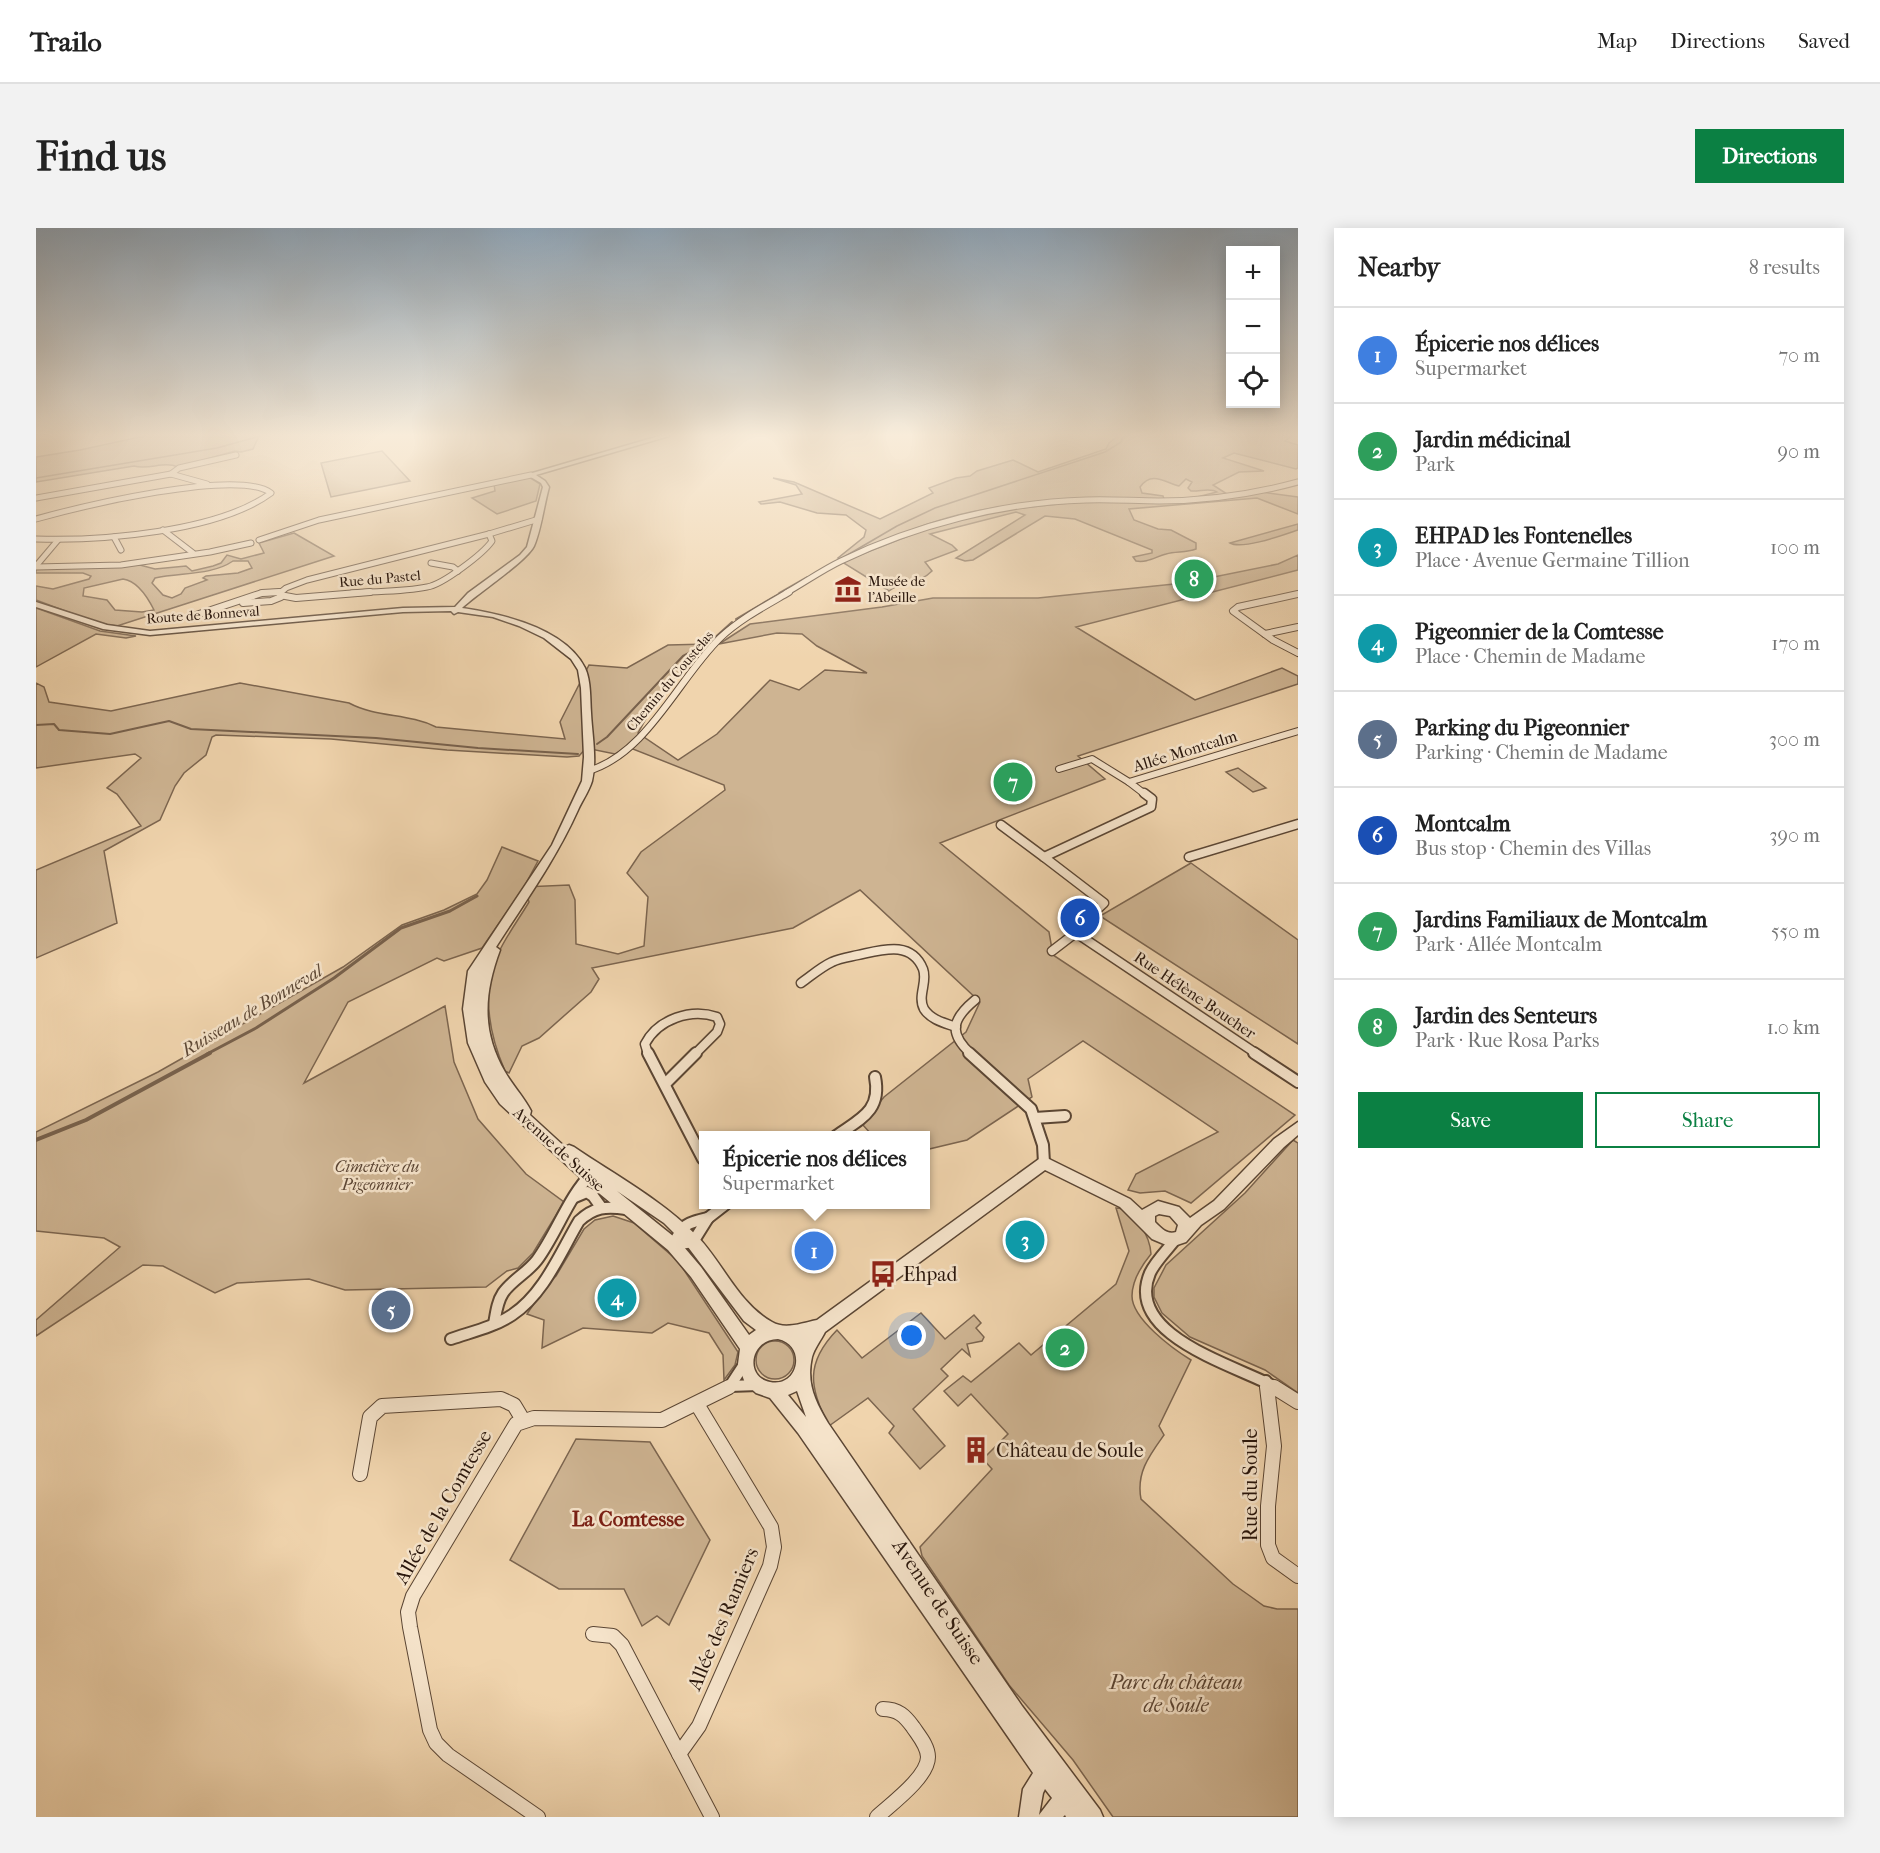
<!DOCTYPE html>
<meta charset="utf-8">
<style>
:root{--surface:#fff;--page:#f2f2f2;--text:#222;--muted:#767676;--line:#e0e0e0;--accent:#0b8043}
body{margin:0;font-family:"IM FELL French Canon",serif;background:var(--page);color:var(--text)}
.controls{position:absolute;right:18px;top:18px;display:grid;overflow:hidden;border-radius:0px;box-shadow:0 3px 15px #0003}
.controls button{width:54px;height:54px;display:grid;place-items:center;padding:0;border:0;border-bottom:2px solid var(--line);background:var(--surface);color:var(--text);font:30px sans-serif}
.you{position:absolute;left:876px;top:1108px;width:21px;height:21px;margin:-15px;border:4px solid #fff;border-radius:50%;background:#1a73e8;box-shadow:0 0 0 9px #1a73e833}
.badge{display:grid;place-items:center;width:39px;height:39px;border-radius:50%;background:var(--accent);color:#fff;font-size:20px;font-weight:700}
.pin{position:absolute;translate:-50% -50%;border:3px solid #fff;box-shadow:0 2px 6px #0006}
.popup{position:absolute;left:663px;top:903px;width:231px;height:78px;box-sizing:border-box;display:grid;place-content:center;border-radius:0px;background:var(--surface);filter:drop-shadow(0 2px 4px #0005);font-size:20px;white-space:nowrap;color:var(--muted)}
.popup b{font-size:22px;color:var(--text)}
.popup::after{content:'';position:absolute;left:50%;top:100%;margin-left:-12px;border:12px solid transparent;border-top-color:var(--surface)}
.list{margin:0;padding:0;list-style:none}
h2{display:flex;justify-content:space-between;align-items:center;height:78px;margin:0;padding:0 24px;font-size:26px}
h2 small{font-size:20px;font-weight:400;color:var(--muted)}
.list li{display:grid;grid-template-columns:39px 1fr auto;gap:18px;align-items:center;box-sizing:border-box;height:96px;padding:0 24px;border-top:2px solid var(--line)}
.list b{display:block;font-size:22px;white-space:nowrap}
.list p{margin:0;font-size:20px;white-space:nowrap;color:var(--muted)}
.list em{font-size:20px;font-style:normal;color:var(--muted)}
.actions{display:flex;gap:12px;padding:18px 24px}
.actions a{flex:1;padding:14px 0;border:2px solid var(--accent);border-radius:0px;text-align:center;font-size:21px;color:var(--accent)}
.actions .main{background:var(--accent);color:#fff}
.icon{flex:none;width:33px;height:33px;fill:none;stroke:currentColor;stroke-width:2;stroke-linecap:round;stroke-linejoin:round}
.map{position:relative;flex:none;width:1262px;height:1589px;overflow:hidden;border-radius:0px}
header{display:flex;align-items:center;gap:36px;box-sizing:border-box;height:84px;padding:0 30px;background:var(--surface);border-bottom:2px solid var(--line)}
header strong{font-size:28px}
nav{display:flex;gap:33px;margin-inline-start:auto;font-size:21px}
.intro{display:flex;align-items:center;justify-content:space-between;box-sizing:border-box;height:144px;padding:0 36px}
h1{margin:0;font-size:42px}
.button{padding:15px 27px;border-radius:0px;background:var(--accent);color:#fff;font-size:21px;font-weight:700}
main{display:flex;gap:36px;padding:0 36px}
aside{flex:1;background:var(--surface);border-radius:0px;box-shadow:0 3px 15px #0003}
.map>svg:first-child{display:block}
.green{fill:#ceb492;stroke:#7c654f;stroke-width:1.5;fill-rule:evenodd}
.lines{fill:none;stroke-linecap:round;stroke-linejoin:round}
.stream-far3{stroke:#78614c;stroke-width:1.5}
.stream-far2{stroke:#78614c;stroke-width:2}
.stream-far1{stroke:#78614c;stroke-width:3}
.stream{stroke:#78614c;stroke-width:4}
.minor-far4-casing{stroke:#5b4634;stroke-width:7}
.minor-far3-casing{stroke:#5b4634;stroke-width:8}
.minor-far2-casing{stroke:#5b4634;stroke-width:11}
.minor-far1-casing{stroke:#5b4634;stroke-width:14}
.minor-casing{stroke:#5b4634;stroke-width:16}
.tertiary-casing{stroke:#5b4634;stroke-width:3}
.minor-far4{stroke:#f5e3ca;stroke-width:5}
.minor-far3{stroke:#f5e3ca;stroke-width:6}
.minor-far2{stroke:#f5e3ca;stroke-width:8}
.minor-far1{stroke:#f5e3ca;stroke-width:10}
.minor{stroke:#f5e3ca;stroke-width:14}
.tertiary{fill:#f5e3ca;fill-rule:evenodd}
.labels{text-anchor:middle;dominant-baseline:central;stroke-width:5;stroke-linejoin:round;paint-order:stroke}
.far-street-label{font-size:14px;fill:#29160c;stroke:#f5e3ca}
.far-poi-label{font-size:14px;fill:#29160c;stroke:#f5e3ca;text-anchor:start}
.street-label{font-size:16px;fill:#29160c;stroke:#f5e3ca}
.park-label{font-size:16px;font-style:italic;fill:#5b4534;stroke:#f5e3ca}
.water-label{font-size:18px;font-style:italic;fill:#5d4836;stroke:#f5e3ca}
.near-poi-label{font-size:20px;fill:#29160c;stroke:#f5e3ca;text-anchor:start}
.near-street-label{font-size:20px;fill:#29160c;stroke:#f5e3ca}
.near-park-label{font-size:20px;font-style:italic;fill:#5b4534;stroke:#f5e3ca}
.near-neighbourhood-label{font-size:21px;font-weight:bold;fill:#7a1f14;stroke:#f5e3ca}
</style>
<header>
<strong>Trailo</strong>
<nav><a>Map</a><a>Directions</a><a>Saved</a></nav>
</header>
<div class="intro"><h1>Find us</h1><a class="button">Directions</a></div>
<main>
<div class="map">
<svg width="1262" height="1589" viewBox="0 0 1262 1589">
<rect width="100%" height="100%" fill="#f0d4ad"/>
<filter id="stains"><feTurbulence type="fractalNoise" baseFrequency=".00333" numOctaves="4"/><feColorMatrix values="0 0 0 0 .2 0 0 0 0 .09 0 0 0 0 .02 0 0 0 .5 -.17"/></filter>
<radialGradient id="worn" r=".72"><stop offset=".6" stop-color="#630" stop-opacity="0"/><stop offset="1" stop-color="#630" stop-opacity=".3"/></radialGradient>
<g class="green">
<path d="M108,208H223L217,221L205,224L199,223L142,239C128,233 113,242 98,238L0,254V229L44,222Z"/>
<path d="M1082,208H1256L1249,213L1262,217V240L1260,241L1198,225L1187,230L1228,243L1203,244L1177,257L1191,266L1161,269L1181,264C1174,259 1163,264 1155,263L1152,260L1156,254L1150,251L1143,258C1128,254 1116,243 1104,259L1106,265L1127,268L1128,271C1059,273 989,270 922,287C882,297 843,316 805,331L802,330L828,309L830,302L810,287L781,285L744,274L725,276L723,274L766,266L760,257L737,250L758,254L844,291L897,265L893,260L920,250L934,248L941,243L977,232L1002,244L1070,221L1073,215Z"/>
<polygon points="346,223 374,253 295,269 285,235"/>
<polygon points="493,249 504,256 500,273 461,286 436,270 459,263 458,256"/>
<path d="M1225,264L1262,269V286L1221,270L1093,281L1098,292L1122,301L1135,302L1160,315V321C1150,325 1140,323 1130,326C1119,329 1111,335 1100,333L1097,329L1116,325V322L1039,291L1009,288L937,332L929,333L920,330L989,287L980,284L894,306L916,317L921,322L889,334L896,343C881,358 870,350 853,363L806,334L898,298L955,283L1043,274H1124Z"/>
<path d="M1262,296V302C1247,307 1206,322 1194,315Z"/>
<path d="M258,305L298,328L81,398L61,395L0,372V358L17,361L53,351L55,348L47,345H0V340L100,336L119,341L150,338L156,343L177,338L185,335L191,327L205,331L228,325L223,315ZM197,333H212L216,340L202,345L170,348L167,350L171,352L149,360L145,366L136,370L127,367L116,355L119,350C144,344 175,348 197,333ZM87,351C102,353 112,370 118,382L106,384L79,382L71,372L47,368L48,360Z"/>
<path d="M1262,327V342L1040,399L1159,472L1246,440L1262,448V456L1042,528L1069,551L904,615L1013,704L1017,727L1259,887L1155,975L1129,963L1104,965L1092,962L1100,946L1182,904L1047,813L992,851L996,869L931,912L889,922V908L836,907L826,896L848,869L930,804L944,774L824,662L757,700L556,740L563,751L555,764L503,810L486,818L473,845L469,843C453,806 445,765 462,726C470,708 483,691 493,674L488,659L446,720L408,733L401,730L312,774L268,855L409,778L418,834L442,891L490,946L528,974L497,1025L482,1040L471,1043L450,1059L309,1062L273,1051L201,1055L179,1065L127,1038L107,1037L0,1108V1092L84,1019L68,1010L0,1003V904L122,844L307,739L366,697L408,682L441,666L451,652L466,619L502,633L488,659L533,657L539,672L540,716L582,726L608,718L612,669L591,645L605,624L689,562L688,557L592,519L579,526L550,520L543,528L531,529L411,522L295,511L180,507L176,509L170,527L148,545L139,558L124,592L68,623L81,695L0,730V642L105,598L81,566L71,560L105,530L99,526L0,540V455L8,459L13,474L75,483L204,455L313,475C341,490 372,485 400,499L529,511L524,494L553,437L591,440L632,417L672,416L620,473L602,505L642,532L681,506L734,452L763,462L789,442L831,445L781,418L766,406L741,405L683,416L714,396L846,379L897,370H1002L1148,355L1242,336Z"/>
<polygon points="0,380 64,403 100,408 90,410 60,406 0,439"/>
<polygon points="1202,540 1230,560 1217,564 1190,544"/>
<polygon points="1155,635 1262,712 1262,816 1064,688"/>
<polygon points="1257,912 1262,915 1262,1165 1229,1142 1154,1109 1126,1085 1118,1069 1118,1060 1130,1037 1209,965"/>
<path d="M1080,980C1099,980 1114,1009 1115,1026C1106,1037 1096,1052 1096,1068C1096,1091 1137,1121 1155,1132L1123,1198L1128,1207C1113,1228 1100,1245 1105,1271L1197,1356L1214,1368L1228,1378L1241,1381H1262V1589H1077L1037,1532L973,1457L886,1328L884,1319L956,1241L947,1231L972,1206L935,1166L922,1178L908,1163L927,1148L935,1154L983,1115L995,1127L1080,1056L1093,1023Z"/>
<polygon points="577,988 598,995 642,1033 702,1124 699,1137 688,1152 687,1127 673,1105 632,1095 616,1105 547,1100 506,1120 508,1092 491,1086 511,1056 520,1048 548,1001 559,992"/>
<path d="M885,1085L909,1111L938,1087L945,1095L940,1100L948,1109L946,1113L931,1116L934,1128L926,1121L905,1141L912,1148L877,1181L909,1218L884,1241L853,1205L858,1198L832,1170L793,1198C773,1160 769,1135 801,1102L826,1130Z"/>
<circle cx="739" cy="1132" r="19"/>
<polygon points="540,1211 614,1214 674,1312 633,1397 621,1388 606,1398 588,1361 523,1361 474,1332"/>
</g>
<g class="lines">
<g class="stream-far3">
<polyline points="0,250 181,220 224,208"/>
<polyline points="808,329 861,298 899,280 1069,224 1085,214 1087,208"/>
<polyline points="743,365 771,349"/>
</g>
<g class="stream-far2">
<polyline points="700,391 746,364"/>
<polyline points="0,497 18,496 23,502 74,506 133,493 155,501 340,510 442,520 542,526"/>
<polyline points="561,516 571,509 647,428 674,414 696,394"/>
</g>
<polyline class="stream-far1" points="171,826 220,800 298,750 365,700 414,683 441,668"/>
<polyline class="stream" points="0,912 50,892 174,825"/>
<defs>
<g id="minor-far4">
<polyline points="135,246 143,240 200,227"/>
<polyline points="0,270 135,246 171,256"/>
<path d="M0,291C43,279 201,240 235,265C182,304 65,313 0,311"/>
<polyline points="127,302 157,325"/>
<polyline points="453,306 503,291"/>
<polyline points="78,309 85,322"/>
<polyline points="223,312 283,292 495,247"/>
<polyline points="395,335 417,339 422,343"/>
<polyline points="0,338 22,312"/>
<polyline points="0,339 85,337 174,324 215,315"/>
<polyline points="225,365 244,364"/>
<polyline points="244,365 250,360 271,352 453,306"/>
<path d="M316,365C340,363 367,364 391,359C406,357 447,326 456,313L453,306"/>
<path d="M750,365C768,355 786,342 805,333C879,297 968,274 1050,272C1074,271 1099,273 1123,273C1169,273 1218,266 1262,254"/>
</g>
<g id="minor-far3">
<polyline points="244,364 244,367 260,370 334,364"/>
<polyline points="1262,366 1202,379 1197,383 1237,412 1262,425"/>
<polyline points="207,375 235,373 245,369"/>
<polyline points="157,388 226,365 244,364"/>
<polyline points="1229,406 1262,399"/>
<polyline points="1023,541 1056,531 1093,554"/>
<path d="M552,543C611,526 642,451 684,410C704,391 729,378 753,364"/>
<polyline points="1110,567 1093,554 1262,503"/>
</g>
<g id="minor-far2">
<polyline points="965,597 1008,629"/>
<polyline points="1153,629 1262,596"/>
<polyline points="1040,705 1221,826"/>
<polyline points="1016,723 1046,700 1054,688 1068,675 1008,629 1115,579 1116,571 1108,565"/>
<path d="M765,755C775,748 785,739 796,734C804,730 813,729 822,727C846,722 875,712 887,741C892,754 881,768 888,781C895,792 909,795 920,799"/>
<path d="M612,826L609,816C622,791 655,780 681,789L684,796L681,804L659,826"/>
<path d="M935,826C912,805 916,791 939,772"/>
</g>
<g id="minor-far1">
<polyline points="612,825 667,931"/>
<polyline points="933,825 995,881 1007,917 1008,935"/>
<polyline points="1218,825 1262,854"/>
<polyline points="629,856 660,825"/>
<polyline points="999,890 1029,888"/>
<path d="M800,908C824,891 846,883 839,849"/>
<polyline points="539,969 551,964 557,968 565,979"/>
<path d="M672,990L657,1014L637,1017C647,996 650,995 672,990Z"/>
<polyline points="672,990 690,976"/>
<path d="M1139,1012C1131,1022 1119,1034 1114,1045C1087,1108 1202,1138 1241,1160"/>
<path d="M458,1096C460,1085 461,1074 467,1065C476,1052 491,1045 501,1032C521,1005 532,969 556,945"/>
<path d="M415,1111C435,1104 458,1099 476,1087C508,1066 524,1025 543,993C558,979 570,978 590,981"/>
<polyline points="1230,1153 1231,1160"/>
<polyline points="694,1158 722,1157"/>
<polyline points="690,1160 694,1158 709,1135"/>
</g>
<g id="minor">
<polyline points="1231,1159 1238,1218 1232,1278 1232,1317 1237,1330 1262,1348"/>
<polyline points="1238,1159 1262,1174"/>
<polyline points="324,1246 334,1189 346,1178 465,1171 478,1177 487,1192"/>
<polyline points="557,1406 577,1408 586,1417 676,1589"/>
<polyline points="643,1526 663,1498 734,1338 738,1319 735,1299 661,1176"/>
<polyline points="502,1589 412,1527 400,1515 394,1502 374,1399 372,1384 377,1368 480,1196 498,1190 626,1192 693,1159"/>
<path d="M841,1589C855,1576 892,1549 892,1529C892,1518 883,1508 877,1499C869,1488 862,1481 847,1481"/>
</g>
<path id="tertiary" d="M623,208H633L500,247L509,253L513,259C508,277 505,302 498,318C491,333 442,365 426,380C466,386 529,400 549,440C555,453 554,471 555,485C556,506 561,532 556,553C553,563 546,573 542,582C520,631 489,674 460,719L464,722C448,765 445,803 469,844C477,858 488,869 495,883L494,887L529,919L533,917L538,919C579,947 626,972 661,1008C687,1035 702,1075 736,1094C749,1102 766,1095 781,1092L1003,931L1008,929L1013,931L1094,971L1106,982L1122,973L1143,979L1154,990L1178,973L1238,911L1262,894V907L1248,919L1188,981L1165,997L1150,1014L1135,1019L1116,1011L1084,979L1009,942L789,1104C785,1112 778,1121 776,1129C770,1155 779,1173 792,1195L986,1478L1064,1582L1067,1589H1030L1029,1587L1027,1589H983L987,1561L997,1545L762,1205L734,1170L720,1165L709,1155L702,1136L704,1121L655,1049L632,1022L547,952L464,876L449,854L432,815L427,781L432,743L516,617L546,553L548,529L545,460L542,442L535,431L508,410L483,398L457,389L422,384L418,386L415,383L367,384L114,407L67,401L0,379V374L71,397L114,403L367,380L419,379L432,365L484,327L491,319L507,259L505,255L493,248V246ZM581,963L628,995L652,1019L708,1093L720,1102L713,1107L665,1039L642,1012ZM1123,986L1134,988L1142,997L1140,1004C1131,1007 1125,1000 1119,994V988ZM742,1111C771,1117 763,1160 734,1154C708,1149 714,1111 742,1111ZM761,1163L770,1189L752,1167ZM1009,1561L1016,1570L1003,1587L1007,1565Z"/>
</defs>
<use href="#minor-far4" class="minor-far4-casing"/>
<use href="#minor-far3" class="minor-far3-casing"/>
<use href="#minor-far2" class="minor-far2-casing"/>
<use href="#minor-far1" class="minor-far1-casing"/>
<use href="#minor" class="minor-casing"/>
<use href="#tertiary" class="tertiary-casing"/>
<use href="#minor-far4" class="minor-far4"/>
<use href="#minor-far3" class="minor-far3"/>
<use href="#minor-far2" class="minor-far2"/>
<use href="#minor-far1" class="minor-far1"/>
<use href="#minor" class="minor"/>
<use href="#tertiary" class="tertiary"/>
</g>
<linearGradient id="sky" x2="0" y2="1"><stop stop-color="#90a7ba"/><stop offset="0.48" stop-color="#f8ecda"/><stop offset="1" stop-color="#f8ecda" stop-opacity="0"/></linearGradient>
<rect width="1262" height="431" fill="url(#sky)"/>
<defs>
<symbol id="museum-bare" viewBox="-9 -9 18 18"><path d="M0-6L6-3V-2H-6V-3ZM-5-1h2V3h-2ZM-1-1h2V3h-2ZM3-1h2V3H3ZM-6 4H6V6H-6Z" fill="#8f2418" stroke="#f5e3ca" stroke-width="2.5" paint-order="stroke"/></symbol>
<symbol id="bus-bare" viewBox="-9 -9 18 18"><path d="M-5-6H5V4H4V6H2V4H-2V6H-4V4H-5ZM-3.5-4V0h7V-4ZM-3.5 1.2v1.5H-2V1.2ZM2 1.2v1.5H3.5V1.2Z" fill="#8f2418" stroke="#f5e3ca" stroke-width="2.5" paint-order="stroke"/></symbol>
<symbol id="building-bare" viewBox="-9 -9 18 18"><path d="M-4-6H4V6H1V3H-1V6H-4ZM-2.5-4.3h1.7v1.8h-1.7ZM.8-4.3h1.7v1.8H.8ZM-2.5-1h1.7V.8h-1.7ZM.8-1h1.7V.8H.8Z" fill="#8f2418" stroke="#f5e3ca" stroke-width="2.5" paint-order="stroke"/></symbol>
</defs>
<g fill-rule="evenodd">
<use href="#museum-bare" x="793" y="342" width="38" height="38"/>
<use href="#bus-bare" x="828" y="1027" width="38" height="38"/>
<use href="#building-bare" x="921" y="1203" width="38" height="38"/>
</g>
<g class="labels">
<g class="far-street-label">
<text transform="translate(344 351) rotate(-5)">Rue du Pastel</text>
<text transform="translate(167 387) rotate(-4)">Route de Bonneval</text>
<text transform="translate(634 453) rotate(-50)">Chemin du Coustelas</text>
</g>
<g class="far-poi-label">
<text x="832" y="353">Musée de<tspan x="832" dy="16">l'Abeille</tspan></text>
</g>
<g class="street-label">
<text transform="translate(1149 523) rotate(-17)">Allée Montcalm</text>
<text transform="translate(1159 767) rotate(34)">Rue Hélène Boucher</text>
<text transform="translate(523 921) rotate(42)">Avenue de Suisse</text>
</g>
<g class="park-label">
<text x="341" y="938">Cimetière du<tspan x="341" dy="18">Pigeonnier</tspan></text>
</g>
<g class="water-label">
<text transform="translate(216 783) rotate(-31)">Ruisseau de Bonneval</text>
</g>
<g class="near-poi-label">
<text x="867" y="1046">Ehpad</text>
<text x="960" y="1222">Château de Soule</text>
</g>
<g class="near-street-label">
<text transform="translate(1214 1257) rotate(-90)">Rue du Soule</text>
<text transform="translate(407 1279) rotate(-60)">Allée de la Comtesse</text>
<text transform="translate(902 1374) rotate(56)">Avenue de Suisse</text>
<text transform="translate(687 1391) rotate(-67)">Allée des Ramiers</text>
</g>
<g class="near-park-label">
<text x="1140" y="1454">Parc du château<tspan x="1140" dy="23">de Soule</tspan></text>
</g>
<g class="near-neighbourhood-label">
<text x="592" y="1291">La Comtesse</text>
</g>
</g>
<rect width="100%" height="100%" filter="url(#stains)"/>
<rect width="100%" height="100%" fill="url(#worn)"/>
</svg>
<div class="controls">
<button>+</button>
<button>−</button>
<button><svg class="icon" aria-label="locate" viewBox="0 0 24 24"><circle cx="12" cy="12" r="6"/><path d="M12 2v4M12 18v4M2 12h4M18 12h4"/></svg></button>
</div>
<div class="you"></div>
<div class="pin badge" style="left:778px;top:1023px;background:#3f7fe0">1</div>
<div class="popup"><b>Épicerie nos délices</b>Supermarket</div>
<div class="pin badge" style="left:1029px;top:1120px;background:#2e9e5b">2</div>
<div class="pin badge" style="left:989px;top:1012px;background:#0f9aa8">3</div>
<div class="pin badge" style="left:581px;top:1070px;background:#0f9aa8">4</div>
<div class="pin badge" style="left:355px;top:1082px;background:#5c6f8a">5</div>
<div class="pin badge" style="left:1044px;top:690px;background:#1a4fb4">6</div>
<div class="pin badge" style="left:977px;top:554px;background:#2e9e5b">7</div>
<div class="pin badge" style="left:1158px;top:351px;background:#2e9e5b">8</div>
</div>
<aside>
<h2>Nearby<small>8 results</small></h2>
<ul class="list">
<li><span class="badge" style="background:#3f7fe0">1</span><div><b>Épicerie nos délices</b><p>Supermarket</p></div><em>70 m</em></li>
<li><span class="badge" style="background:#2e9e5b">2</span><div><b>Jardin médicinal</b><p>Park</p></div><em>90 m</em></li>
<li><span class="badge" style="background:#0f9aa8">3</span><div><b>EHPAD les Fontenelles</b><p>Place · Avenue Germaine Tillion</p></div><em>100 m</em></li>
<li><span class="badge" style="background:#0f9aa8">4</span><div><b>Pigeonnier de la Comtesse</b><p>Place · Chemin de Madame</p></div><em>170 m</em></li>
<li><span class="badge" style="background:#5c6f8a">5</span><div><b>Parking du Pigeonnier</b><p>Parking · Chemin de Madame</p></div><em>300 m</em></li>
<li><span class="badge" style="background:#1a4fb4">6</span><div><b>Montcalm</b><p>Bus stop · Chemin des Villas</p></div><em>390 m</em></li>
<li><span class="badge" style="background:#2e9e5b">7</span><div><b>Jardins Familiaux de Montcalm</b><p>Park · Allée Montcalm</p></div><em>550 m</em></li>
<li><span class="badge" style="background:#2e9e5b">8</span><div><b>Jardin des Senteurs</b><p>Park · Rue Rosa Parks</p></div><em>1.0 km</em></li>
</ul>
<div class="actions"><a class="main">Save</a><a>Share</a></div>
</aside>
</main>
